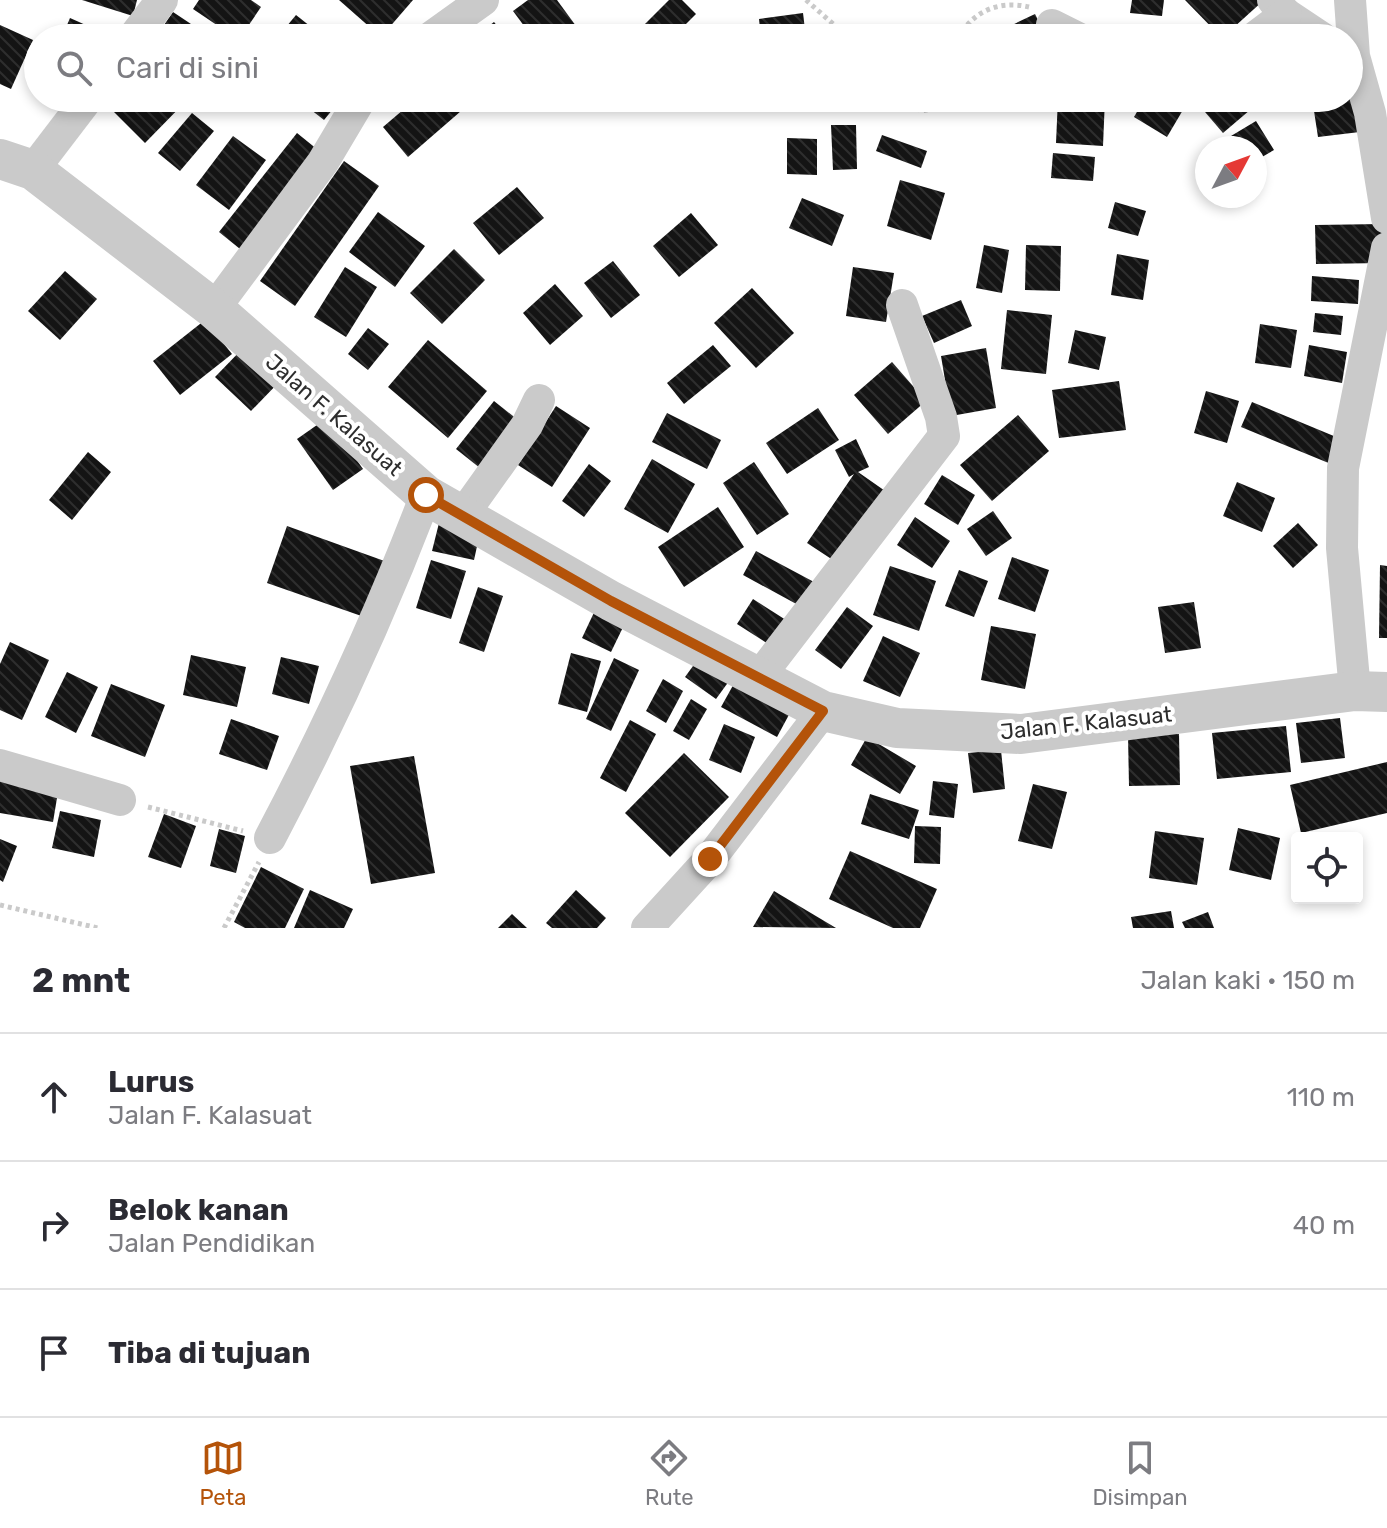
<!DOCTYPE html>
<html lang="id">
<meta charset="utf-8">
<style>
:root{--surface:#fff;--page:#f7f7f7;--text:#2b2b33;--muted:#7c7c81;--line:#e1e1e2;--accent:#b45309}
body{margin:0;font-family:Rubik,sans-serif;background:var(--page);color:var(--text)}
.controls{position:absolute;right:24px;bottom:24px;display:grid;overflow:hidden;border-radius:8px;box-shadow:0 4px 12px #0003}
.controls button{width:72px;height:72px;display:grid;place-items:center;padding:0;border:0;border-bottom:2px solid var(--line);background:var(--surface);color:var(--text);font:40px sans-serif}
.compass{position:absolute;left:1195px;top:136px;width:72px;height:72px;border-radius:50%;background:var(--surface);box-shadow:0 4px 12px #0003;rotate:49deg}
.stop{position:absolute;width:24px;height:24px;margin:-18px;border:6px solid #b45309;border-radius:50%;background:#fff}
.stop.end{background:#b45309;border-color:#fff;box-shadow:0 2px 8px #0008}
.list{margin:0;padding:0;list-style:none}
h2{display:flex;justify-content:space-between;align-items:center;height:104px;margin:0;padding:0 32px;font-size:34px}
h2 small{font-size:26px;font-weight:400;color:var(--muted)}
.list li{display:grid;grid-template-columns:52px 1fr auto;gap:24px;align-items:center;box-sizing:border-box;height:128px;padding:0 32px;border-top:2px solid var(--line)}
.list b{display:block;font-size:30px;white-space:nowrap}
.list p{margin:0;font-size:26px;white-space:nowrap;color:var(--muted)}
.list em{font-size:26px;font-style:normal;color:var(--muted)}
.icon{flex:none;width:44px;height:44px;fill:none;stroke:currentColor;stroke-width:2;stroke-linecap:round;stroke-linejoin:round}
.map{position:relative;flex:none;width:1387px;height:928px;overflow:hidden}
.search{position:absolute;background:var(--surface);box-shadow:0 4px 12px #0003;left:24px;right:24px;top:24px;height:88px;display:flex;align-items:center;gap:20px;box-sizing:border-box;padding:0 28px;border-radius:44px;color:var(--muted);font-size:30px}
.sheet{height:488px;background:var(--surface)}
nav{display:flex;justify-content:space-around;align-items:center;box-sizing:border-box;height:112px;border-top:2px solid var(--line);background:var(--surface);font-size:22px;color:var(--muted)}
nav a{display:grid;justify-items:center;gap:4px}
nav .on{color:var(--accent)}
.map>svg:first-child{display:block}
.building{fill:url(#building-back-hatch)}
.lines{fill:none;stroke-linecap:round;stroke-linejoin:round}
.path{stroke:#cacaca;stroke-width:5;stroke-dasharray:4 4;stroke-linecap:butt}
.minor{stroke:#cacaca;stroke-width:32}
.tertiary{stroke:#cacaca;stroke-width:40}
.route{stroke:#b45309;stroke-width:10}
.labels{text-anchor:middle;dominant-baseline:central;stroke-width:8;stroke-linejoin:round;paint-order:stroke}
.street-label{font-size:22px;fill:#2d2d2d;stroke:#fff}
</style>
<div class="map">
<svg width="1387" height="928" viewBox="0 0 1387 928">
<defs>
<pattern id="building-back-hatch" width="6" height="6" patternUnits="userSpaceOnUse" patternTransform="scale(2)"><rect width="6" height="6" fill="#141414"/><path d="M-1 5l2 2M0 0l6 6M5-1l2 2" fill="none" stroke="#2e2e2e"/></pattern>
</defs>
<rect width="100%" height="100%" fill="#fff"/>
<g class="building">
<polygon points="82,0 137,0 133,16"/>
<polygon points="199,0 251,0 261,7 240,38 236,38 193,9"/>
<polygon points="339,0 413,0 381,37"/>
<polygon points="528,0 557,0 576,26 560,38 533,38 513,11"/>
<polygon points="669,0 682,0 696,14 672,38 645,38 638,31"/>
<polygon points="1132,0 1164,0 1162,16 1130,13"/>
<polygon points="1185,0 1264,0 1222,38"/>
<polygon points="173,12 206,34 203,38 155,38"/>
<polygon points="803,13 806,38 761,38 759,19"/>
<polygon points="1035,14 1047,38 1015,38 1010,26"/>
<polygon points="296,15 325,38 277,38"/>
<polygon points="70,18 115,38 62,37"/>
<polygon points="494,22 507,38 473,38"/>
<polygon points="0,25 33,40 11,89 0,84"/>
<polygon points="1349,87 1368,131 1318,137 1312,98 1349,98"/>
<polygon points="120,98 189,98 145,143 110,108"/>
<polygon points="296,98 342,98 324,120"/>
<polygon points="417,98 476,98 408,157 383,127"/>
<polygon points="981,98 1014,98 988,111"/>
<polygon points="1058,98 1105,98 1103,146 1056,143"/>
<polygon points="1145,98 1190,98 1167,137 1134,117"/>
<polygon points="1221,98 1264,98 1223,133 1205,112"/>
<polygon points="192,113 214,131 180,171 158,153"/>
<polygon points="1256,121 1274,150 1255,161 1255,148 1218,148 1216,145"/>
<polygon points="831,125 856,125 857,169 833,170"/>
<polygon points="297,133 323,154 245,253 219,232"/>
<polygon points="882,135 927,151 921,168 876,151"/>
<polygon points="233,136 266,160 229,210 196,185"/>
<polygon points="787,138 817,139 817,175 787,174"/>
<polygon points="1053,153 1095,157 1093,181 1051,178"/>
<polygon points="344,161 379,186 295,306 260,281"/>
<polygon points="900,180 945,193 931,240 887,226"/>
<polygon points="517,187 544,218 499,255 473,223"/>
<polygon points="802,198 844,215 832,246 789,228"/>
<polygon points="1115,202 1146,211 1138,236 1108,228"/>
<polygon points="378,212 425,246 395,287 349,252"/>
<polygon points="691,213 718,245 679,277 653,246"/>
<polygon points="1382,224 1383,263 1316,264 1315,225"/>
<polygon points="984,245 1009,250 1002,293 976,288"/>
<polygon points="1026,245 1061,246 1060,291 1025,290"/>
<polygon points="454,249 485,280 442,324 410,293"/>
<polygon points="1117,254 1149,260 1143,300 1111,295"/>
<polygon points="613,261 640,295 611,318 584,283"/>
<polygon points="345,267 377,287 346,337 314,317"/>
<polygon points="853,267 894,273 886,322 846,316"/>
<polygon points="65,271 97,299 60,340 28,311"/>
<polygon points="1312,276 1359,280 1358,304 1311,301"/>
<polygon points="555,284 583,316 550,345 523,313"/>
<polygon points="752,288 794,333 756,368 714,323"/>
<polygon points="961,300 972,326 934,343 922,316"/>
<polygon points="1007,310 1052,315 1046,374 1001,369"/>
<polygon points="1315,313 1343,316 1341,335 1313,332"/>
<polygon points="205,320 232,354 180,395 153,361"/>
<polygon points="1260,324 1297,330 1291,368 1255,363"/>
<polygon points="368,328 389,344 368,370 348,354"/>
<polygon points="1075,330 1106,337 1099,370 1068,363"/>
<polygon points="428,340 487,391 448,438 388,387"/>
<polygon points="246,345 282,379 251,411 215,377"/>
<polygon points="713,345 731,366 684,404 667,383"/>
<polygon points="1309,345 1347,352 1342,383 1304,376"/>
<polygon points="986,348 996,408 951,416 941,356"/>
<polygon points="892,362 926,401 888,434 854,395"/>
<polygon points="1119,381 1126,430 1059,438 1052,390"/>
<polygon points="1206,391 1239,401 1227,443 1194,433"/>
<polygon points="494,401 523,424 485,472 456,449"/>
<polygon points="1252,402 1341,439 1331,464 1241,427"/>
<polygon points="556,406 590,428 552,487 518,465"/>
<polygon points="818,408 839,440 787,474 766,443"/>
<polygon points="667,413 721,440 707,469 652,442"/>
<polygon points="1018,415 1049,451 992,501 960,465"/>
<polygon points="327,418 363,469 333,490 297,439"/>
<polygon points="856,439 869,467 858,472 888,493 839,564 807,543 854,474 849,477 835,450"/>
<polygon points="88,452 111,472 72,520 49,500"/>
<polygon points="652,459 695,484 668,533 624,509"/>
<polygon points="754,462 789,514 757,535 723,483"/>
<polygon points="589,464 611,481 584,517 562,501"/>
<polygon points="942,475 975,495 958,525 924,504"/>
<polygon points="1237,482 1275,498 1262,532 1223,516"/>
<polygon points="718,507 744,547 684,587 658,547"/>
<polygon points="993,511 1012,538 986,556 967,529"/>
<polygon points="915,517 950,541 932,568 897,545"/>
<polygon points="440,519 481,528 474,560 432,551"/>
<polygon points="1298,523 1318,545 1293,568 1273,546"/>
<polygon points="287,526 390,563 370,619 267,583"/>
<polygon points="756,551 814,582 800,606 743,575"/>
<polygon points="1012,557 1049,570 1035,612 998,599"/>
<polygon points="431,560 466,571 451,619 416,608"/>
<polygon points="1380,565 1387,566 1387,638 1379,638"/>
<polygon points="890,566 936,581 919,631 873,615"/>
<polygon points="959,570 988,581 974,617 945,606"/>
<polygon points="478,587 503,596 484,652 459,643"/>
<polygon points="753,599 789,622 773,647 737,624"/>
<polygon points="1194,602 1201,648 1165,653 1158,607"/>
<polygon points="598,604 627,619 611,652 582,638"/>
<polygon points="847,607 873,626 841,669 815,650"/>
<polygon points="991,626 1036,634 1025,689 981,680"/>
<polygon points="883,636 920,653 900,697 863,681"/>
<polygon points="10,642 49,660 22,720 0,710 0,664"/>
<polygon points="571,653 601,661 587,712 558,704"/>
<polygon points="191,655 246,667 237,707 183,695"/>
<polygon points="701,655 732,677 716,699 685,677"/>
<polygon points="281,657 319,666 309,704 272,694"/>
<polygon points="614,658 639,670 611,731 586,719"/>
<polygon points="67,672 98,687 76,733 45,717"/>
<polygon points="663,679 683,691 666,723 646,711"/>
<polygon points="736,680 791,711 777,737 721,707"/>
<polygon points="111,684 165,705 145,757 91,736"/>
<polygon points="691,699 707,709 689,740 673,731"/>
<polygon points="1340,718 1345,758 1301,763 1296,723"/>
<polygon points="231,719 279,736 267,770 219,754"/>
<polygon points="630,720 656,734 626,792 600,778"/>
<polygon points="724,724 755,737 741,773 709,760"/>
<polygon points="1286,726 1291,772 1217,779 1212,733"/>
<polygon points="1179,734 1180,785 1129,786 1128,735"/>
<polygon points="867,737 916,766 900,794 851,765"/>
<polygon points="1001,750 1005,789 973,793 968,753"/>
<polygon points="684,753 729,797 670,857 625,813"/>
<polygon points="414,756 435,873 371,884 350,766"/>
<polygon points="1387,762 1387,813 1301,833 1290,785"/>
<polygon points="0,777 59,786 53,822 0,813"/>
<polygon points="933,781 958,784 954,818 929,815"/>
<polygon points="1033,784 1067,792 1052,849 1018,841"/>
<polygon points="870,794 919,810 909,839 861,824"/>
<polygon points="60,811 101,820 94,857 52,848"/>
<polygon points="164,814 196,826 181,868 148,857"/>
<polygon points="915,826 941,827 940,864 914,863"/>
<polygon points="1238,828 1280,838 1271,880 1229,870"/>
<polygon points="219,829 245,836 236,873 210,866"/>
<polygon points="1155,831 1204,838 1197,885 1149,878"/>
<polygon points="0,839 17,846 3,882 0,880"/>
<polygon points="850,851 937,889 920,928 893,928 829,899"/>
<polygon points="261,867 304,889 285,928 245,928 234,922"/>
<polygon points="310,890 353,909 344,928 294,928"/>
<polygon points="576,890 606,918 597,928 552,928 546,923"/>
<polygon points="774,891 836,928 753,927"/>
<polygon points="1171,911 1174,928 1133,928 1131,917"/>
<polygon points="1208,912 1214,928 1185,928 1182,922"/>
<polygon points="512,914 527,928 498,928"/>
</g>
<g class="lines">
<g class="path">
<polyline points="806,0 849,38"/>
<path d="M958,38C973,11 999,0 1029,7"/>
<polyline points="904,98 921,111 932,109 942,98"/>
<polyline points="148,807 243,831"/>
<polyline points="0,905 98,928"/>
<polyline points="224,928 259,862"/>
</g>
<g class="minor">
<polyline points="1273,0 1286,14 1322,38"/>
<polyline points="1350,0 1354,56 1370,113 1387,218"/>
<polyline points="1052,25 1078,38"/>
<polyline points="133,38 162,0"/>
<polyline points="430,38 483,0"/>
<polyline points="1254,38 1286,14"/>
<polyline points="33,170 88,98"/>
<polyline points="214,309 323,162 361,98"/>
<polyline points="462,516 527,425 539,400"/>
<polyline points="759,677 944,436 941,417 902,305"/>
<polyline points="1355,691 1342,548 1343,468 1387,248"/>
<polyline points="0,765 120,800"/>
<path d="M270,838C329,726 381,613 426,495"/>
<polyline points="647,928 710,859 823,711"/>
</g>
<polyline class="tertiary" points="0,159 33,170 214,309 426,495 611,601 823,711 897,728 1021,734 1355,691 1387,692"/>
</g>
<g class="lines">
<polyline class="route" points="426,495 611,601 823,711 710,859"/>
</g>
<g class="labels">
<g class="street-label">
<text transform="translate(334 415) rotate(41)">Jalan F. Kalasuat</text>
<text transform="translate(1086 723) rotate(-6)">Jalan F. Kalasuat</text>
</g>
</g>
</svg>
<div class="controls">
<button><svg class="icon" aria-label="locate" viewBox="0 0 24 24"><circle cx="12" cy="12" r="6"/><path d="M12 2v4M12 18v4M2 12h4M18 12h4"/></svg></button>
</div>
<svg class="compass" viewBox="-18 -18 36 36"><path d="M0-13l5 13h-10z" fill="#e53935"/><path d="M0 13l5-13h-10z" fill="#7c7c81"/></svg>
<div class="stop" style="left:426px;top:495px"></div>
<div class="stop end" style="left:710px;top:859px"></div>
<div class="search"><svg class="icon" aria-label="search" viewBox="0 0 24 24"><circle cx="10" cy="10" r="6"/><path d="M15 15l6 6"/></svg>Cari di sini</div>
</div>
<section class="sheet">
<h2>2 mnt<small>Jalan kaki · 150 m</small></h2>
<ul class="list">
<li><svg class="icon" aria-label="ahead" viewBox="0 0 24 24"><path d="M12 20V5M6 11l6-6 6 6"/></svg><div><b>Lurus</b><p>Jalan F. Kalasuat</p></div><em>110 m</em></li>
<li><svg class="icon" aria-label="right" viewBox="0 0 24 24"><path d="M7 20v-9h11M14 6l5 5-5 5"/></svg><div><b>Belok kanan</b><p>Jalan Pendidikan</p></div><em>40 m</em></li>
<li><svg class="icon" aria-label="arrive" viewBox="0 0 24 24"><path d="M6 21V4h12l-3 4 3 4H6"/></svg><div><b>Tiba di tujuan</b></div></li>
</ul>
</section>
<nav>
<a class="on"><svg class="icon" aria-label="map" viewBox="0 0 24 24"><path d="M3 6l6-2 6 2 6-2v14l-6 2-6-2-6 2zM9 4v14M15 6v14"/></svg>Peta</a>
<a><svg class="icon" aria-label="directions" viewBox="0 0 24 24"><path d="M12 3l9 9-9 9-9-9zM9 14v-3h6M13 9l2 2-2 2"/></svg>Rute</a>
<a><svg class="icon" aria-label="saved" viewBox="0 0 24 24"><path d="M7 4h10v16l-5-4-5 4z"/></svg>Disimpan</a>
</nav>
